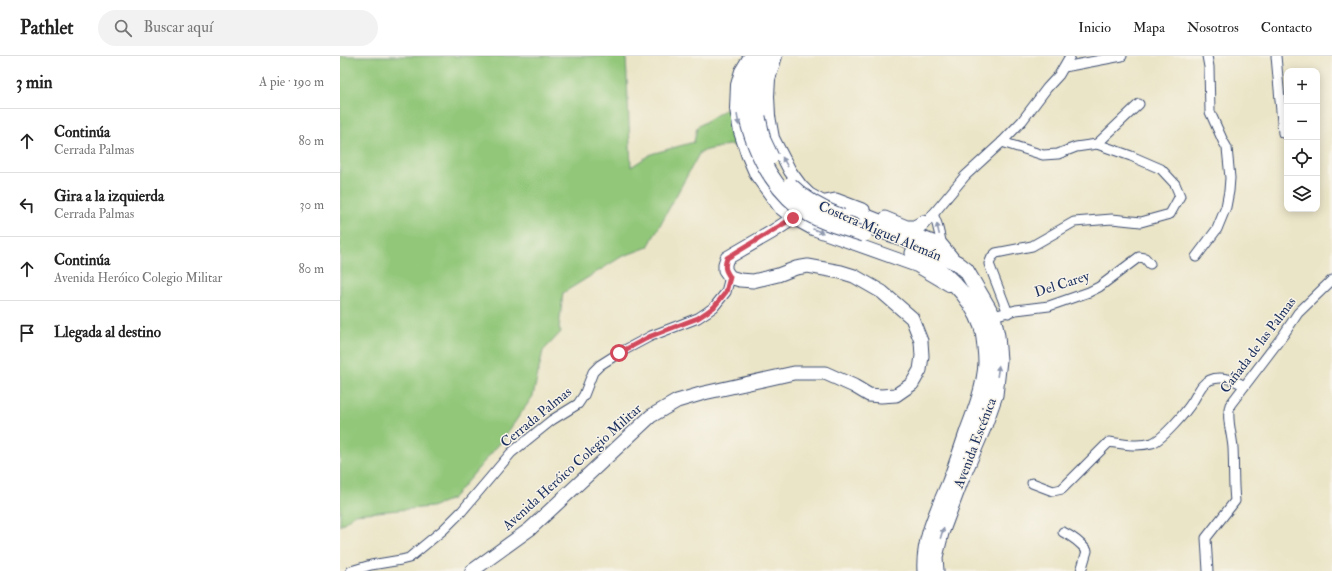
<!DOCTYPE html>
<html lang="es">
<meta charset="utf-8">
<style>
:root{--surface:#fff;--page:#f2f2f2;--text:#222;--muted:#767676;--line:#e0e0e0}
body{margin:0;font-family:"IM FELL Double Pica",serif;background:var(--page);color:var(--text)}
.controls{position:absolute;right:12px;top:12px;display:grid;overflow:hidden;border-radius:8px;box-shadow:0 2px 10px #0003}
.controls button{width:36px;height:36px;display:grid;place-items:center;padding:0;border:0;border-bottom:1px solid var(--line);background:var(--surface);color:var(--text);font:20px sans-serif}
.stop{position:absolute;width:12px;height:12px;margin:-9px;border:3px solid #d1495b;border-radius:50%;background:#fff}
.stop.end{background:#d1495b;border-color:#fff;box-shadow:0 1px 4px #0008}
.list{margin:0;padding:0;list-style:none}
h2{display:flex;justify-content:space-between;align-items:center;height:52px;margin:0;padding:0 16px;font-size:17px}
h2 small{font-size:13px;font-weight:400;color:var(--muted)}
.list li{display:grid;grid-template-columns:26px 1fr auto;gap:12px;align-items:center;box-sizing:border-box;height:64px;padding:0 16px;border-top:1px solid var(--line)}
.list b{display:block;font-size:15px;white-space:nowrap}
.list p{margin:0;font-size:13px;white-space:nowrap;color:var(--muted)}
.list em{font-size:13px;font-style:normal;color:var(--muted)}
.icon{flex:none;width:22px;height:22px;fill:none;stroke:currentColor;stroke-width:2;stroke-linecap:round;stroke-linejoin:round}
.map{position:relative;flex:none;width:992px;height:515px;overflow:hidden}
header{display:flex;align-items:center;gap:24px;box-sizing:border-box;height:56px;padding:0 20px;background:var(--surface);border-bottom:1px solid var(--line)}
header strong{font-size:19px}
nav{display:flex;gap:22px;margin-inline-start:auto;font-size:14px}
.search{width:280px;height:36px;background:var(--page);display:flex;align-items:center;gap:10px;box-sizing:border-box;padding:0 14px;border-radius:22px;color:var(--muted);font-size:15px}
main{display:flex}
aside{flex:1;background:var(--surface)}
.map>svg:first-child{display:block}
.green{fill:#92c779;stroke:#567b6c}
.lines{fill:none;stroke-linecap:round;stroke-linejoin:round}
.minor-casing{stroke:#3a4a6e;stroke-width:11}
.tertiary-casing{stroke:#3a4a6e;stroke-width:14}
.secondary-casing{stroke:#3a4a6e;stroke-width:15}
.primary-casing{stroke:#3a4a6e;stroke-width:17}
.minor{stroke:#fff;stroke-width:9}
.tertiary{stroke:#fff;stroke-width:12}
.secondary{stroke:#fff;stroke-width:13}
.primary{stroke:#fff;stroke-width:15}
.primary-bridge-casing{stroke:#3a4a6e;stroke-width:17;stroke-linecap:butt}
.primary-bridge{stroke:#fff;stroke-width:15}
.oneway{fill:#8d97ae}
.route{stroke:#d1495b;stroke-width:5}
.labels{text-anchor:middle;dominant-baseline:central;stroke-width:3;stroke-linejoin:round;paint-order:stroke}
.street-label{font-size:14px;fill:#1b2f5e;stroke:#f7f3e8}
</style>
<header>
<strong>Pathlet</strong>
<div class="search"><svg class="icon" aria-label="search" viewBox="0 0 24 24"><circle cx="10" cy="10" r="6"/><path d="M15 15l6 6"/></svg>Buscar aquí</div>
<nav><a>Inicio</a><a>Mapa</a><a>Nosotros</a><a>Contacto</a></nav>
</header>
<main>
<aside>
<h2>3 min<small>A pie · 190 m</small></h2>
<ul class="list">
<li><svg class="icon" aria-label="ahead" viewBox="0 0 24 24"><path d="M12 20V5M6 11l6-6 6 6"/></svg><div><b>Continúa</b><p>Cerrada Palmas</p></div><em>80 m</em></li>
<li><svg class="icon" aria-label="left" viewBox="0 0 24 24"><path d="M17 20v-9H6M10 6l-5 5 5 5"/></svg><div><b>Gira a la izquierda</b><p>Cerrada Palmas</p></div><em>30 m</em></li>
<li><svg class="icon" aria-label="ahead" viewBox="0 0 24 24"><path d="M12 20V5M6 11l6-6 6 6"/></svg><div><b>Continúa</b><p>Avenida Heróico Colegio Militar</p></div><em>80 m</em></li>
<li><svg class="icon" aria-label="arrive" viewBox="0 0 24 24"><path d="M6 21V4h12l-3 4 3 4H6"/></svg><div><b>Llegada al destino</b></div></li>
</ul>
</aside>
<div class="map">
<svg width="992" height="515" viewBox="0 0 992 515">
<rect width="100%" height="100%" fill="#f7f3e8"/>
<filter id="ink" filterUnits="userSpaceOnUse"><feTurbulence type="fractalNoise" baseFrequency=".025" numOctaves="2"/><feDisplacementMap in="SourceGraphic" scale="8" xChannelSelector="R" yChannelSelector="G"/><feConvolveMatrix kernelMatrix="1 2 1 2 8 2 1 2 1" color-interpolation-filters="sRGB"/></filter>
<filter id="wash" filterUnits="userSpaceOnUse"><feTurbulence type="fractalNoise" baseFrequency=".012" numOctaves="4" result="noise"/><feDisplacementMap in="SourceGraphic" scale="16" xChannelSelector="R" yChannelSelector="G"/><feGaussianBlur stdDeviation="0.9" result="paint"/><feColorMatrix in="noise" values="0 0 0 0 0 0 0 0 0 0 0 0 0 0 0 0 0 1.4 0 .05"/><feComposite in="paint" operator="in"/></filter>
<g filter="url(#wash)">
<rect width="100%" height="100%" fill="#ebe5c8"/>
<polygon class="green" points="0,0 286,0 291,111 311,98 354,86 357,71 386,53 402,54 411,91 388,89 360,96 308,191 281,201 223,237 219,272 221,276 203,295 193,340 161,386 112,443 91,451 15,458 0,470"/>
</g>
<g filter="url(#ink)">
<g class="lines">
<defs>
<g id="minor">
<polyline points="936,0 943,77"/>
<polyline points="724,11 782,0"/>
<polyline points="662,86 703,99 718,98 736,91 757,88 791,100 821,113 835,128 840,140 830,158 801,166 772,163 734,166 692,190 656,197 652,201 649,208 668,257"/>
<polyline points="757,88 799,48"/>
<polyline points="481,145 496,142 525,153"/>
<polyline points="593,158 597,168 602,189"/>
<polyline points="545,160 567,169 574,169 583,164"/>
<polyline points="573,177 583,170 590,162 625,120 662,86 682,65 707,32 719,19 730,0"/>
<polyline points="856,201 877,173 886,151 889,135 890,122 887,92 883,85 870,56 869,11 867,0"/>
<polyline points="653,260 676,254 709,250 749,236 759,231 799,201 805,202 810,208"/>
<path d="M692,427L713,435L722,433L769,386C783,388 798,391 812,387C823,383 846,356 853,345C856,340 859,334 862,330C873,317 893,322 904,330"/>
<path d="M723,476C733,481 740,486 747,495L741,515"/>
<polyline points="11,515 31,509 61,504 69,502 75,497 103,474 122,455 171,397 212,364 238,348 244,339 253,316 260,309 279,297 311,280 358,262 367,256 374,251 386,236 390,221"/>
<path d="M868,515L866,482L895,445C893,427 894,409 893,392C892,377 886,363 890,349L944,278L958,257L992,224"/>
</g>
<g id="tertiary">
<polyline points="410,0 401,15 397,29 396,53 400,76 407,98 416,119 440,152 453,162 473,173 577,210 609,229"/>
<polyline points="436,0 429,23 428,40 429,60 433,82 450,115 461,130 469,138 483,146 521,157 602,189 615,205"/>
</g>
<polyline id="secondary" points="132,515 190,473 311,360 337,345 364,337 454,317 485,317 514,330 529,339 541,340 556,339 572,328 580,314 582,300 581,285 572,262 542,236 514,220 501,216 468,210 456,212 438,219 413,225 400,224 390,221 385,214 385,208 387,202 432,176 472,150"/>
<g id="primary">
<path d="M418,61C416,39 419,20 429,0"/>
<path d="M407,63C405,39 406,22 417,0"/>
<polyline points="525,169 568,184 617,207 626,214 653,260 657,280 659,304 655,339 644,370 620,426 601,477 595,501 596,515"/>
<path d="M573,197C603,213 630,238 642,271C644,279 646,298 646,307C645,329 636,353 628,374C622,392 616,410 609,428C597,456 583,485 585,515"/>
</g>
</defs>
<use href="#minor" class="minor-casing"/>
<use href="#tertiary" class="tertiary-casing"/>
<use href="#secondary" class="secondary-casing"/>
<use href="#primary" class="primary-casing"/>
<use href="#minor" class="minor"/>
<use href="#tertiary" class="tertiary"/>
<use href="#secondary" class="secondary"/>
<use href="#primary" class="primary"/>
<defs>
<g id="primary-bridge">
<polyline points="418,61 423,84 431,101"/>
<path d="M407,63C416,97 431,129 459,151C475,165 504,172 524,178"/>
<path d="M450,129C465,144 481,153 502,161"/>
</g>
</defs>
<use href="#primary-bridge" class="primary-bridge-casing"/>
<use href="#primary-bridge" class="primary-bridge"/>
</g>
<defs><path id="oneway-solid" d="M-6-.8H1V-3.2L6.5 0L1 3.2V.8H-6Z"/></defs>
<g class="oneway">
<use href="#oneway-solid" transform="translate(398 64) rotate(81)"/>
<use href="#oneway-solid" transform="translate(445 106) rotate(-120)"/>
<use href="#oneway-solid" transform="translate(598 173) rotate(-103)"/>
<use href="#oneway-solid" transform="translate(478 175) rotate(21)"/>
<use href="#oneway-solid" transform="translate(658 315) rotate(-82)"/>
<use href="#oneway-solid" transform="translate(602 477) rotate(-73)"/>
</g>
</g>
<g class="lines" filter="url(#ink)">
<path class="route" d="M279,297L311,280L358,262L367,256L374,251L386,236L390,221C385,214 384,211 387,202L453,162"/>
</g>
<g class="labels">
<g class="street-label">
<text transform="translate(540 175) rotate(23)">Costera Miguel Alemán</text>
<text transform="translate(722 228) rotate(-18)">Del Carey</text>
<text transform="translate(918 289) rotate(-53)">Cañada de las Palmas</text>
<text transform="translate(196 361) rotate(-39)">Cerrada Palmas</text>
<text transform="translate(635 387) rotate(-69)">Avenida Escénica</text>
<text transform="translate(232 411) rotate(-42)">Avenida Heróico Colegio Militar</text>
</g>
</g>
</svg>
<div class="controls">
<button>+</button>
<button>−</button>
<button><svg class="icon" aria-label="locate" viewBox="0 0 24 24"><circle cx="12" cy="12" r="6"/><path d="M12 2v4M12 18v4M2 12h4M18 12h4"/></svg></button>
<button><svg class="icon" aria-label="layers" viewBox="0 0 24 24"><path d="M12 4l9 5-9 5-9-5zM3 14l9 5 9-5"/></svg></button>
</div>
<div class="stop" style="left:279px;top:297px"></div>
<div class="stop end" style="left:453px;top:162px"></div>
</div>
</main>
